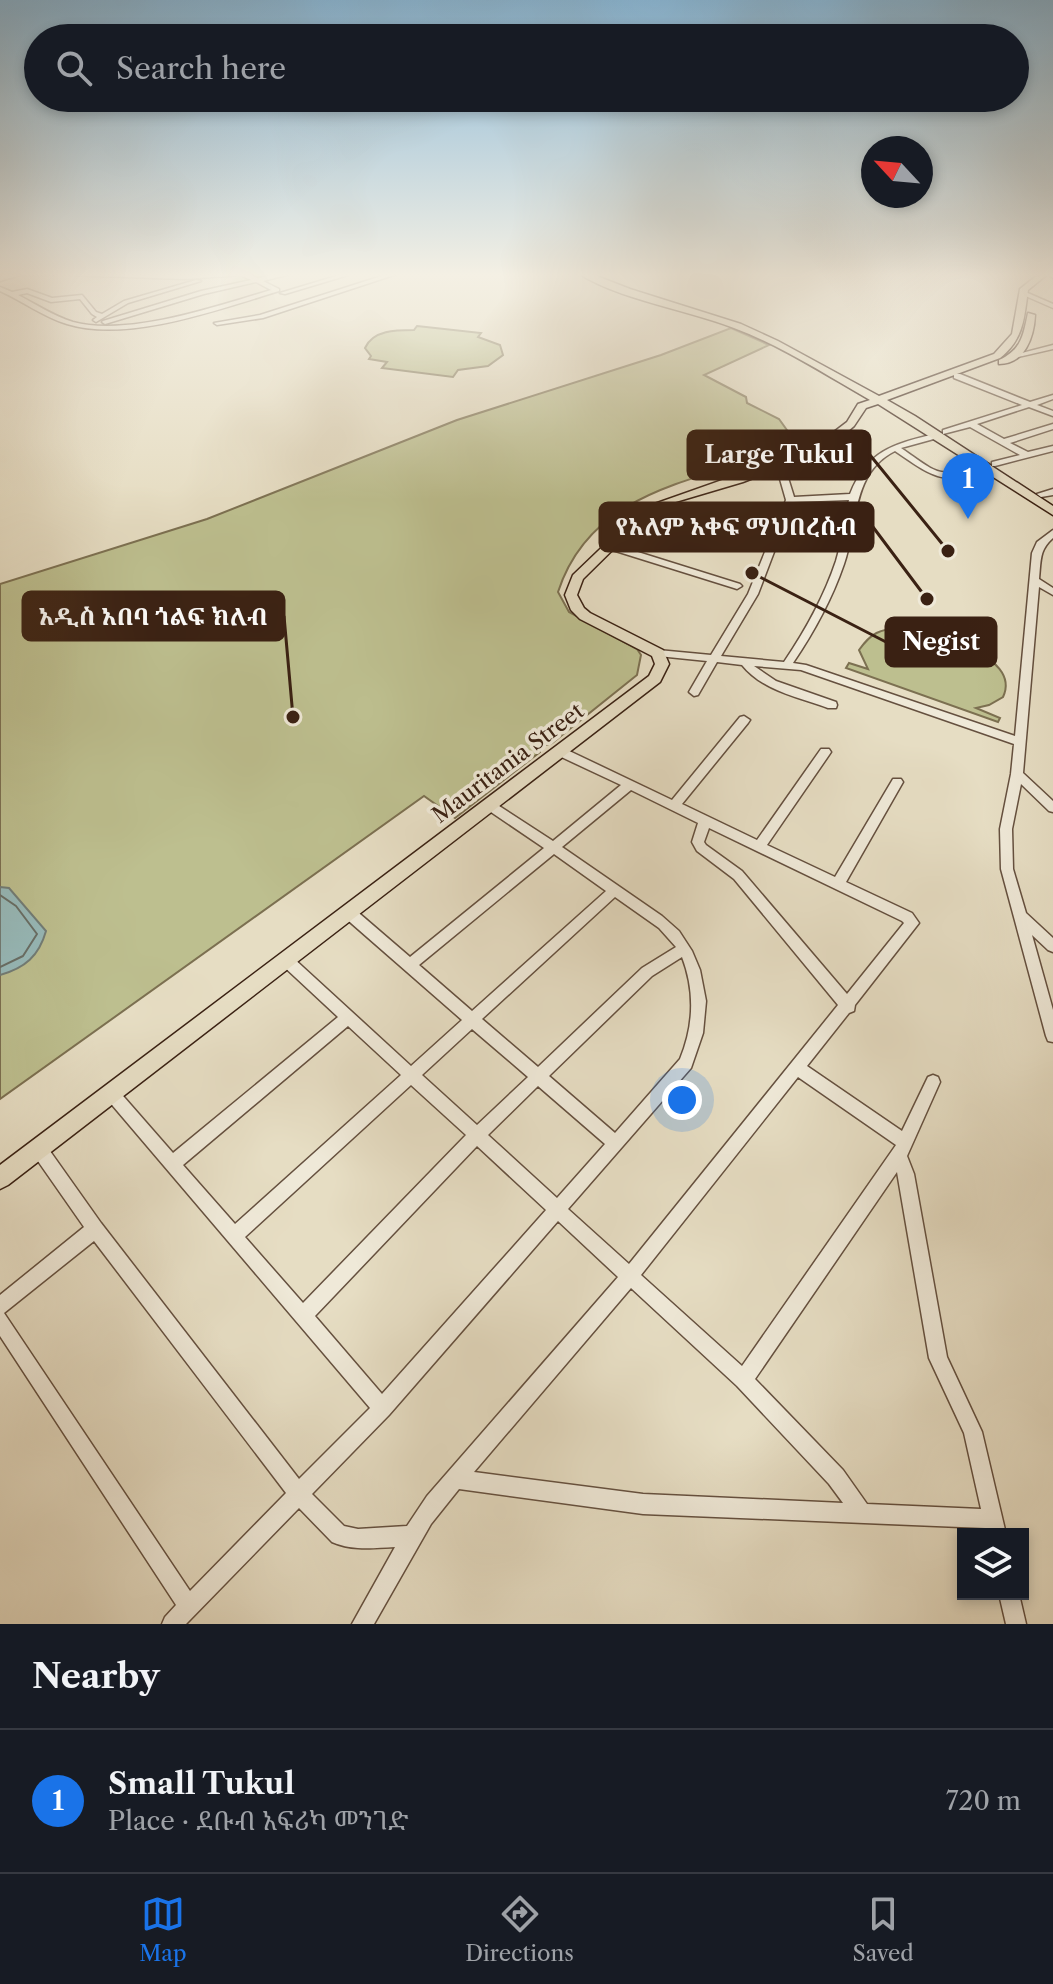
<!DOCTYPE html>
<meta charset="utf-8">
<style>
:root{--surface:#171b24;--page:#242831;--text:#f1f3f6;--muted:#9ea1a6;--line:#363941;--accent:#1a73e8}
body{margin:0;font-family:"Libre Caslon Text","Noto Serif Ethiopic",serif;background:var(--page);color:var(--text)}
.controls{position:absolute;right:24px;bottom:24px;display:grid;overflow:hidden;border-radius:0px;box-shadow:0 4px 12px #0003}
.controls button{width:72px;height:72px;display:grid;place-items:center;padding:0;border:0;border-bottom:2px solid var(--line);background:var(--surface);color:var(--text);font:40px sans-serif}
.compass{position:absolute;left:861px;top:136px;width:72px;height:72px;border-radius:50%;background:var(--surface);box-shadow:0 4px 12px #0003;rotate:296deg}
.you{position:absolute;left:682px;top:1100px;width:28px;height:28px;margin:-20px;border:6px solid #fff;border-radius:50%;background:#1a73e8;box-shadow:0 0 0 12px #1a73e833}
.badge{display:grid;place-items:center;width:52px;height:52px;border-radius:50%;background:var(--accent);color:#fff;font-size:26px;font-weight:700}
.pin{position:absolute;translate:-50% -66px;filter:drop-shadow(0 2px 4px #0008)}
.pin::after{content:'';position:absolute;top:42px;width:28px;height:24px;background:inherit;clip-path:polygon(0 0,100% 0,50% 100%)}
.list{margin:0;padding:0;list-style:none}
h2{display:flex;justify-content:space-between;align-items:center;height:104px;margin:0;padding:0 32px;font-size:34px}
h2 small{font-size:26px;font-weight:400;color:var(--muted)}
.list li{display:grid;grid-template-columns:52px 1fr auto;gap:24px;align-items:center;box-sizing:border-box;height:144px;padding:0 32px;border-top:2px solid var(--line)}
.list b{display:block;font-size:30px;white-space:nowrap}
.list p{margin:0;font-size:26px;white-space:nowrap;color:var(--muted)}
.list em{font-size:26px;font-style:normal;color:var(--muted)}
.icon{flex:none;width:44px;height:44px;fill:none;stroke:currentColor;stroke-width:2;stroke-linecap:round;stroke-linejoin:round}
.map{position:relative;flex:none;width:1053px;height:1624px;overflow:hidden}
.search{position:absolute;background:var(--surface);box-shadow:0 4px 12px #0003;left:24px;right:24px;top:24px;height:88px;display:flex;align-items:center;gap:20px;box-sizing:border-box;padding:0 28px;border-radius:44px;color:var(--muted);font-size:30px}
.sheet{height:248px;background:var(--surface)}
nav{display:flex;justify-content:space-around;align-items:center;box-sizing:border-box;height:112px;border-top:2px solid var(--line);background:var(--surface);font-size:22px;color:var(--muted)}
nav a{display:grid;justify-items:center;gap:4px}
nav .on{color:var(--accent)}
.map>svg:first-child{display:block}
.green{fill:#bdbf8f;stroke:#7c7051;stroke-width:2}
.water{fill:#97baba;stroke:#727d77;stroke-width:2}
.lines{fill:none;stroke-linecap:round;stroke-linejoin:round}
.shore{stroke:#686e66;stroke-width:2}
.minor-casing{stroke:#65503f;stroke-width:3}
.major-casing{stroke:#3a2113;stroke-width:3}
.minor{fill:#efe9d8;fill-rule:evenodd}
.major{fill:#e6ddc3;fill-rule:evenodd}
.labels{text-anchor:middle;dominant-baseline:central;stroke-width:7;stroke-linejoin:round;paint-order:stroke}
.street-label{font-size:22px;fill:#3a2113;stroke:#efe9d8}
.leader{fill:none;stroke:#3a2113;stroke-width:3}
.callout-dot{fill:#3a2113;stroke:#efe9d8;stroke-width:3}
.callout{fill:#3a2113;stroke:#3a2113;stroke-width:3}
.callout-label{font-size:24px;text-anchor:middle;font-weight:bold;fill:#fff}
</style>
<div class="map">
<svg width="1053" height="1624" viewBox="0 0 1053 1624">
<rect width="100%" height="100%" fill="#e6ddc3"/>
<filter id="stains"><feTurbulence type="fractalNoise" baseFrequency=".0025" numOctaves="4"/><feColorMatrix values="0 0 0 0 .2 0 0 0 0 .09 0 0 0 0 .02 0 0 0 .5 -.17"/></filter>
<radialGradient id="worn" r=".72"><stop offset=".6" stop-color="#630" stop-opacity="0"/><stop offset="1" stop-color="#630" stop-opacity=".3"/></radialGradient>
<g class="green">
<path d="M417,326L481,333L478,337L500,345L503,355L488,366L458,370L453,377L382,368L387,362L369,359L371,356L365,348C373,330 396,330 414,330Z"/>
<path d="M731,328L769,345L704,375L746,397L747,403L779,419L797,444C708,481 593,484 558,592L569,612L637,649L641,655L637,675L552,743L540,747V752L455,818L424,796L0,1099V584L207,519L457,420L661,355Z"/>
<path d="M900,628C929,633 1023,654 1003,697L989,705L976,708L1000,718L998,722L846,668L849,663L868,669L859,650C871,633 880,629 900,628Z"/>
</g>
<path class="water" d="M0,887L9,888L46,931C39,956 25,968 0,975Z"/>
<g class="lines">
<polyline class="shore" points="0,895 16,906 37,934 23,956 0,967"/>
<defs>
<g id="minor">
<polygon points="14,273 59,273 56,275 20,275 0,281 0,277"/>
<path d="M64,273L185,275L247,273L258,278L283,273H294L263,281L279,289V291C220,309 128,343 67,324C43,317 23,301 0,291V287L12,292L27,289L52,298L82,295L96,312L102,314L124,301L196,280L201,281L128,303L96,322L93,320L97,317L92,314L80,299L51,302L27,293L18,295C36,304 53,316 73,322C128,337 218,306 271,290L256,282L204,294L105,324L102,322L103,321L201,291L251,280L241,275L185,279L67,275Z"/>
<polygon points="346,273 355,273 285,294 280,293"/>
<polygon points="391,273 400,273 263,318 217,325 214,323 260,315"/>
<polygon points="1052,273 1053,273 1053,278 1049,275"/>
<polygon points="1023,291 1053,304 1053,308 1021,294 1020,293"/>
<polygon points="1053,345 1053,349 1014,358 1010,356"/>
<polygon points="954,374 960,374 1030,402 1053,395 1053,399 1037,405 1053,411 1053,416 1029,407 977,424 1004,439 1053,424 1053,429 1010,443 1028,452 1053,446 1053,451 995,466 992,466 992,462 1020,455 970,427 943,434 943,430 1022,405 954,378"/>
<path d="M938,433L942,435L941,437L901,448C943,477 937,478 985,462L989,464C949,491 930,475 895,451C851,473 858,524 844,564C832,599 814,632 793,663L806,665L1015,736L1032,553L1037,542L1053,530V538C1039,550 1041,561 1039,579L1053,588V595L1039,587L1023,773L1053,801V812L1049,811L1021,784L1012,829L1013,869L1026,913L1053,938V952L1048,950L1032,935L1053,1010V1042L1048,1041L1046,1036L1001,869L1000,829L1011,774L1014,744L801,670L754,666L776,681L836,702L837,705L836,708H828C798,697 763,691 742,665L717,662L698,695L694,696L689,692L707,661L658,656L653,653L658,650L711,655L748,594L786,500L776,465L777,463L784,465L794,497L850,494C868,449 895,444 938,433ZM849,500C844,520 842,541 836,561C824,597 805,631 784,662L721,656L758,594L793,502Z"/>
<polygon points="1053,489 1053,495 1041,497 1037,494"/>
<polygon points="640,513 681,526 693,536 688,539 675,530 637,518 637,514"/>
<polygon points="609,543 740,584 742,586 737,589 734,588 606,548 604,546"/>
<path d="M744,716L750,720L748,723L682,804L757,840L821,749H829L831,752L829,755L767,845L835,877L893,779H901L903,782L846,882L912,913L919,923L855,1005L854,1011L849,1013L807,1066L902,1131L928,1077L933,1075L938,1077L940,1082L907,1156L914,1174L947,1357L982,1432L1006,1534H986L985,1528L643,1514L459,1489L431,1524L374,1624H352L395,1547C373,1548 353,1551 332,1542L299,1508L186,1624H162L165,1617L176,1605L0,1336V1295L84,1227L33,1154L31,1149L33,1144L39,1141L45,1144L101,1223L299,1479L370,1408L107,1099L104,1094L107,1089L112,1087L117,1089L173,1153L338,1017L281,964L279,960L281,956L286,954L291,956L411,1066L462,1020L343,916L341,912L343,908L348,907L353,908L410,957L544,848L485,808L483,805L485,802H493L553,841L621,785L555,754L553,751L555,748H563L672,800L740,717ZM631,790L698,823L692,842L697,851L734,879L838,1005L629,1264L568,1209L691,1068L703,1033L706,1001L700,970L692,951L679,931L662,916L562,847ZM709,828L902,921L904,923L847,994L742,871L706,845L704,842ZM554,854L606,891L472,1011L419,965ZM615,897L659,928L676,947L642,968L538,1067L482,1019ZM682,957C695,991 694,1025 680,1059L615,1133L549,1076L652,976ZM348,1026L401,1075L235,1224L183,1165ZM472,1029L528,1077L477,1125L422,1075ZM798,1077L896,1145L742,1366L641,1275ZM411,1085L466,1135L303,1303L245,1237ZM538,1086L605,1144L557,1198L488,1135ZM477,1146L546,1210L382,1394L315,1316ZM897,1172L929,1358L964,1433L981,1509L867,1504L843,1470L755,1379ZM558,1221L618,1277L427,1496L407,1526L358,1529L344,1526L312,1494L389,1415ZM94,1241L286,1493L190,1591L4,1313ZM631,1288L737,1386L829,1484L843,1503L643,1494L474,1472Z"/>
<polygon points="999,1594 1019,1594 1026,1624 1006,1624"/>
</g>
<g id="major">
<path d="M578,273H589L630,289L741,324L778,341L879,396L994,354L1012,334L1020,289L1040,273H1049L1028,290C1024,318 1024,339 1000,358L887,400L915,416L1053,506V515L878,404L866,408L854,426L834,443L807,457L743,482L662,506L651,512L583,579L577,595L584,608L590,613L663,650L669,664L660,682L8,1185L0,1189V1165L649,676L655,664L652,656L580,619L571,610L565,595L573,575L643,508L799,453L826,438L847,422L858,404L870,400C826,375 782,346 734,328C688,310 617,299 578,273Z"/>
<path d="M1028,313L1035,315C1034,337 1025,364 999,364V360C1022,349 1023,336 1028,313Z"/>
</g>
</defs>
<use href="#minor" class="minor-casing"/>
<use href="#major" class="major-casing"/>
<use href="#minor" class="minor"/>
<use href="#major" class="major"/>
</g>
<linearGradient id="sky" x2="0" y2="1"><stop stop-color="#87b6d6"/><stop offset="0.55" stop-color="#f4f0e4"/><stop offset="1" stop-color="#f4f0e4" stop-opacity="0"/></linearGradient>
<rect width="1053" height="500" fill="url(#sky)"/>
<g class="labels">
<g class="street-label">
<text transform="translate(508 763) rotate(-37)">Mauritania Street</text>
</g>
</g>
<path class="leader" d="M948 551L870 455M927 599L873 527M293 717L284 616M752 573L886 642"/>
<g class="callout-dot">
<circle cx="948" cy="551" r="8"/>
<circle cx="927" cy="599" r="8"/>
<circle cx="293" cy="717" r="8"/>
<circle cx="752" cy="573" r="8"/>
</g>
<g class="callout">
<rect x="688" y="431" width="182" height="48" rx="8"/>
<rect x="600" y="503" width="273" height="48" rx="8"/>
<rect x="23" y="592" width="261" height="48" rx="8"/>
<rect x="886" y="618" width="110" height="48" rx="8"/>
</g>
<g class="callout-label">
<text x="779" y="463">Large Tukul</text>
<text x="736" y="535">የአለም አቀፍ ማህበረስብ</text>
<text x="153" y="625">አዲስ አበባ ጎልፍ ክለብ</text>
<text x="941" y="650">Negist</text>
</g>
<rect width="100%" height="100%" filter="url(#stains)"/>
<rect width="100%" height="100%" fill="url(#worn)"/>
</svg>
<div class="controls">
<button><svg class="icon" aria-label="layers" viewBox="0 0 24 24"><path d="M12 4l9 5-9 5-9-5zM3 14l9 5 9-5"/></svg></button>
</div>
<svg class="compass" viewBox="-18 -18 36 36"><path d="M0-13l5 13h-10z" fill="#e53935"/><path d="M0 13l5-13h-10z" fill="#9ea1a6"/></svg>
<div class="you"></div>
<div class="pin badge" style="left:968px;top:519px">1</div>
<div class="search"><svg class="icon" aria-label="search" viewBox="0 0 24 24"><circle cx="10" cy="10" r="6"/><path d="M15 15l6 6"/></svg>Search here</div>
</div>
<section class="sheet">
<h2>Nearby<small></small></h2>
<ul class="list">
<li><span class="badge">1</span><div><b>Small Tukul</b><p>Place · ደቡብ አፍሪካ መንገድ</p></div><em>720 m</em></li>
</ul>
</section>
<nav>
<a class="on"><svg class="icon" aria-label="map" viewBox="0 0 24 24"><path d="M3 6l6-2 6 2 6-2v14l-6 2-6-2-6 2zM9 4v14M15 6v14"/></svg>Map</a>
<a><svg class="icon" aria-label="directions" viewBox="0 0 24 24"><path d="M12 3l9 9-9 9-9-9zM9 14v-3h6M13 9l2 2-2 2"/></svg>Directions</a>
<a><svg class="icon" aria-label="saved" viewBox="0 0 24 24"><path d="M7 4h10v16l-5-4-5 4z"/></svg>Saved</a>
</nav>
